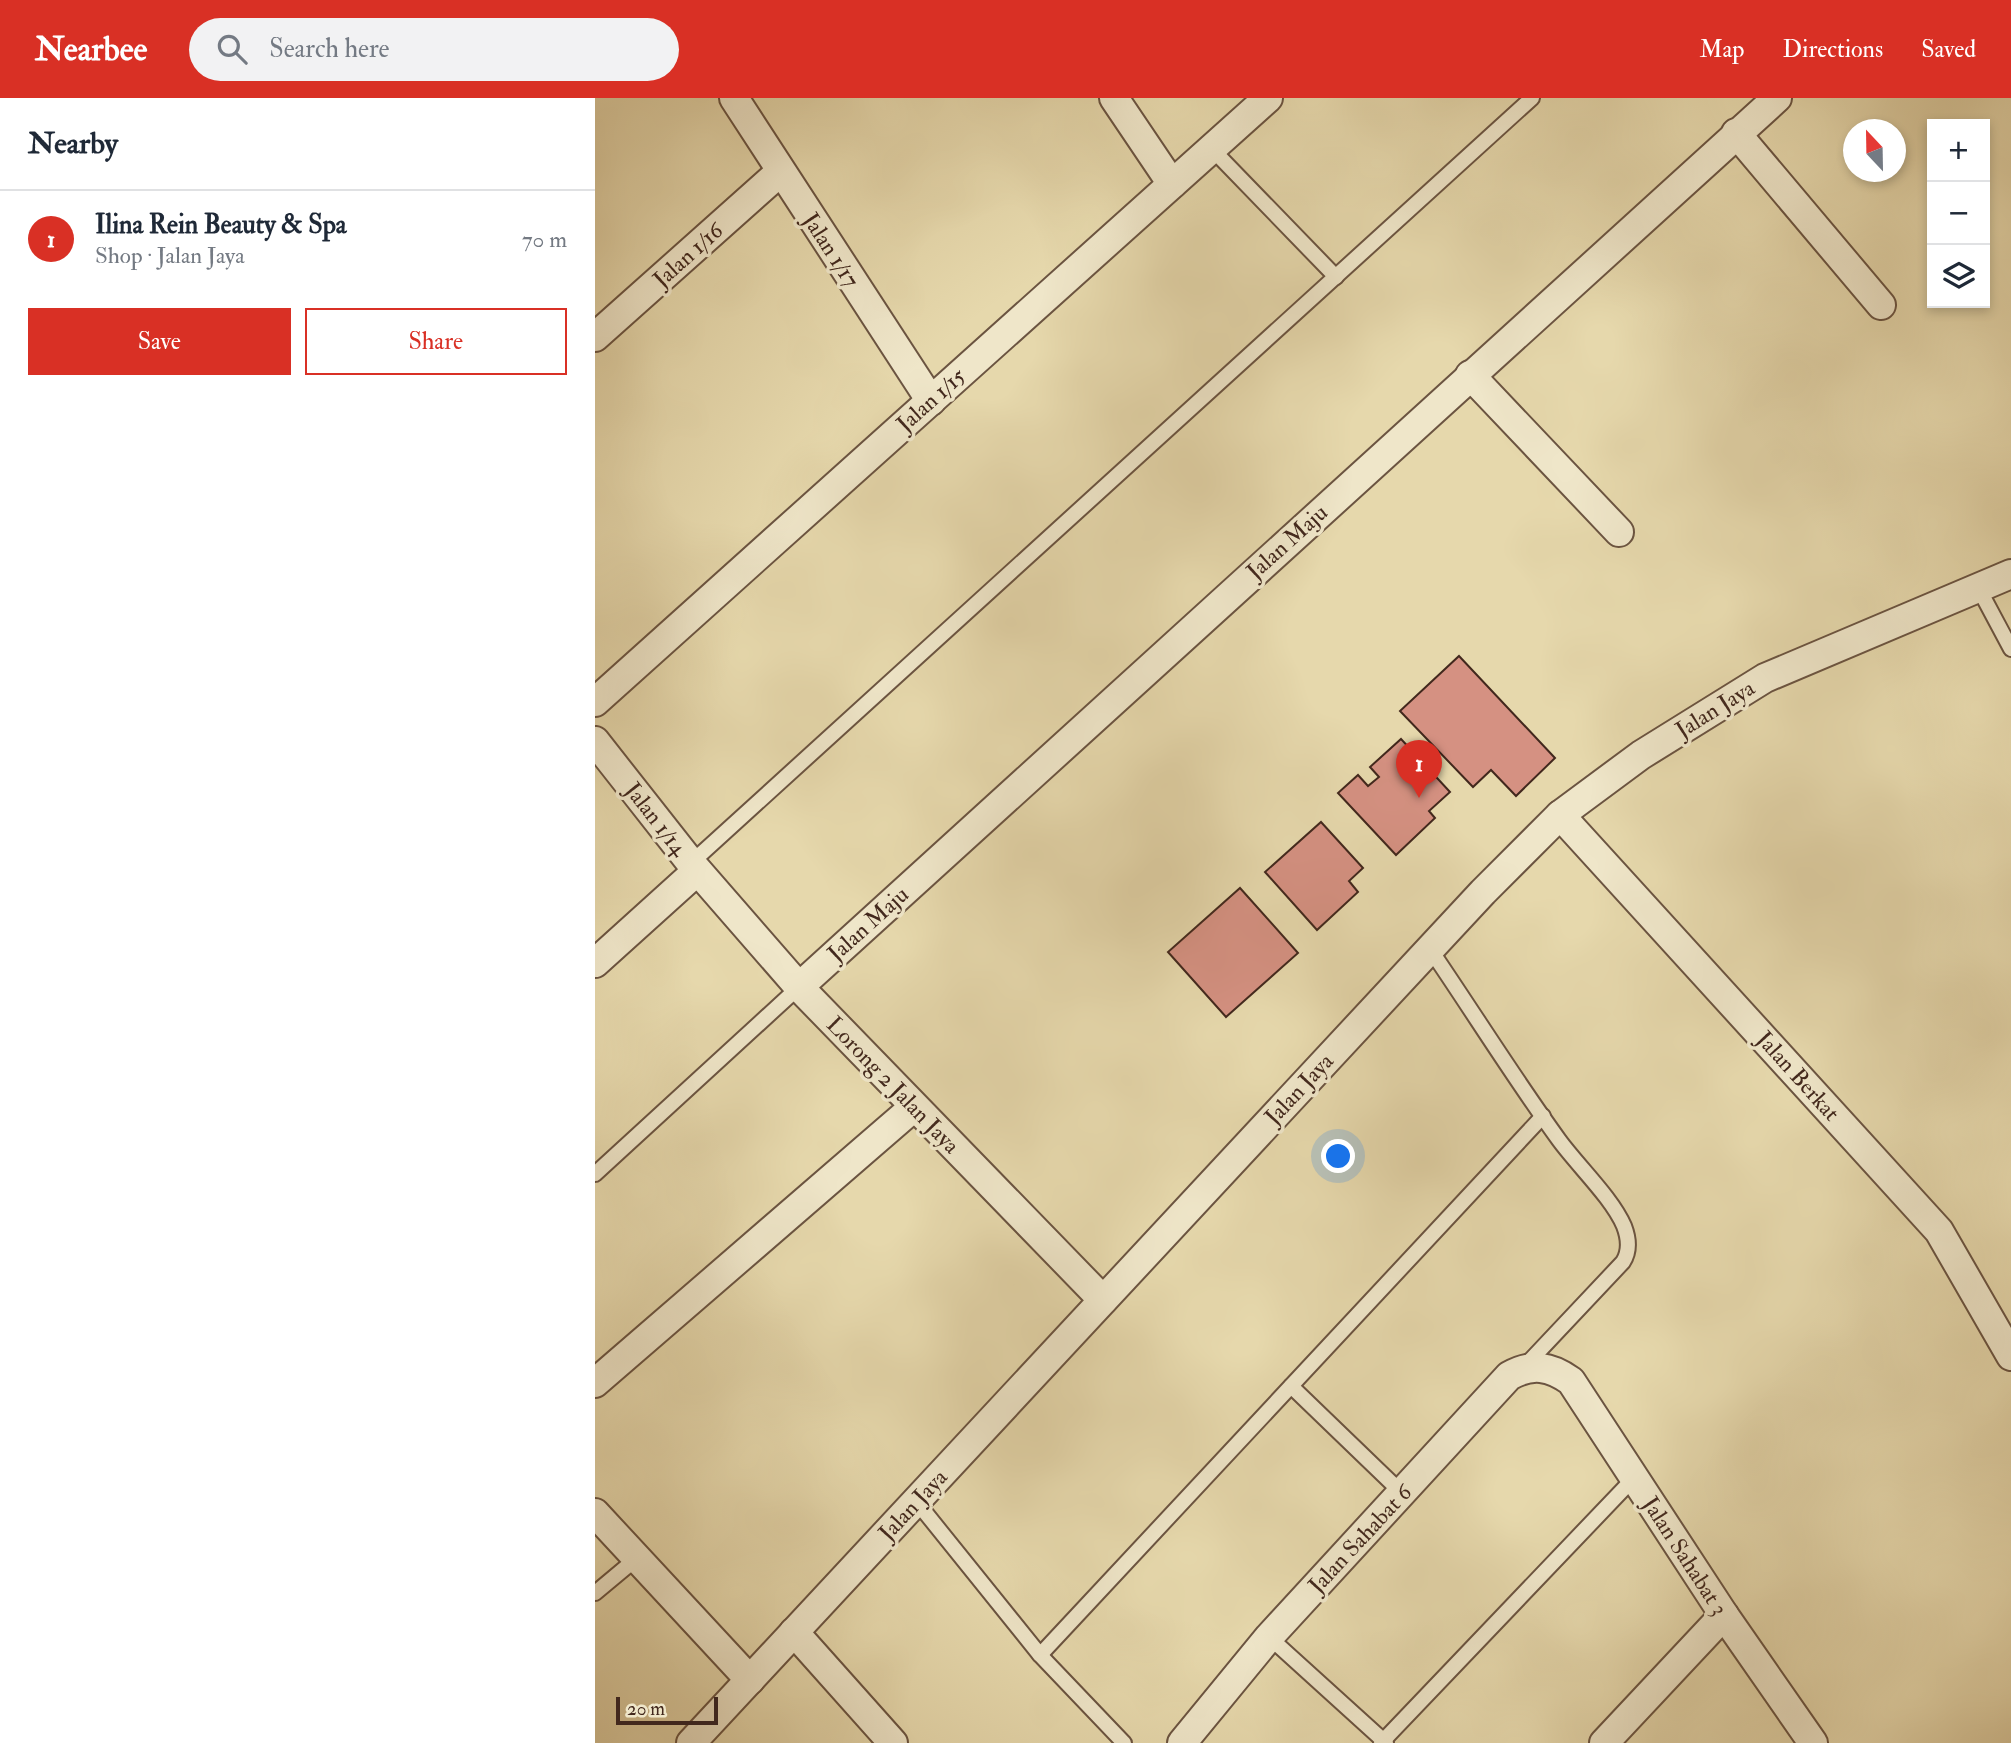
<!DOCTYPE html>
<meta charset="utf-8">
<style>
:root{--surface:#fff;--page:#f2f2f3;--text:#1f2937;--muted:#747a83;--line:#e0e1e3;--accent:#d93025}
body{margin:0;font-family:"IM FELL Double Pica",serif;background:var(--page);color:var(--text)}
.controls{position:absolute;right:21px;top:21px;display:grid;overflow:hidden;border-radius:0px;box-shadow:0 4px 10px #0003}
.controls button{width:63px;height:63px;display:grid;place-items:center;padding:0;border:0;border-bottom:2px solid var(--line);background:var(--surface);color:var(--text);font:35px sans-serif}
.compass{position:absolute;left:1248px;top:21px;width:63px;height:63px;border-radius:50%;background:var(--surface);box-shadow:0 4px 10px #0003;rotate:338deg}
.scale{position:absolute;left:21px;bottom:18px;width:102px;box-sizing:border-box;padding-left:7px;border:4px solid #42281d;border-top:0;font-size:19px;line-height:24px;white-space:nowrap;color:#42281d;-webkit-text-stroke:5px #efe6c9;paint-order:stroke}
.you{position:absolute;left:744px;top:1059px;width:24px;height:24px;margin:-18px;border:5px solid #fff;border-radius:50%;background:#1a73e8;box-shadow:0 0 0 10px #1a73e833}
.badge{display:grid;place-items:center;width:46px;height:46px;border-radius:50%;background:var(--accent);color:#fff;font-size:23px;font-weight:700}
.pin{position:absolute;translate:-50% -58px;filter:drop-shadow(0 2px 4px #0008)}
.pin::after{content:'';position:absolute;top:37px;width:24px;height:21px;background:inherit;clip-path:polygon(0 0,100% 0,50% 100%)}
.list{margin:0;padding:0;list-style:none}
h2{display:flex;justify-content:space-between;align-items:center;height:91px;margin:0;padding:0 28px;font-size:30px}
h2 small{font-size:23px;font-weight:400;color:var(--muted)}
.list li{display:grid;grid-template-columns:46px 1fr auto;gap:21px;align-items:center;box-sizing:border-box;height:98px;padding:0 28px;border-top:2px solid var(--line)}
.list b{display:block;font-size:26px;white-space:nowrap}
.list p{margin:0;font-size:23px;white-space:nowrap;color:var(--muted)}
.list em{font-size:23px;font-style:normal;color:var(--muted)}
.actions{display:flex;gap:14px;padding:21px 28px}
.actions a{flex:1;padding:16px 0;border:2px solid var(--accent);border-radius:0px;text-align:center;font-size:24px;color:var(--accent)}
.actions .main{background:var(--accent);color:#fff}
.icon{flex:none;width:38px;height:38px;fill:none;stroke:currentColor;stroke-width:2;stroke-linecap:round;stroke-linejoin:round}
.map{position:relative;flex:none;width:1416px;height:1645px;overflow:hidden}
header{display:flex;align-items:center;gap:42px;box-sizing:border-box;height:98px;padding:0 35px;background:var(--accent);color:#fff}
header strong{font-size:33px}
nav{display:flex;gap:38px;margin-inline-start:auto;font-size:24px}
.search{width:490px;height:63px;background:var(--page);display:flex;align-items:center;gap:18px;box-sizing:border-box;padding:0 24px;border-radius:38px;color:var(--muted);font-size:26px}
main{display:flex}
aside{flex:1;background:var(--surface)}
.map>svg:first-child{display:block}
.building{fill:#d59182;stroke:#42281d;stroke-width:2}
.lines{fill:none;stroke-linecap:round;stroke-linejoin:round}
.lane-casing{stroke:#6b5441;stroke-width:18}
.street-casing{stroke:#6b5441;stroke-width:32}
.lane{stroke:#efe6c9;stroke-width:14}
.street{stroke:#efe6c9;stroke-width:28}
.labels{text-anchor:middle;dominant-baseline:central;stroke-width:7;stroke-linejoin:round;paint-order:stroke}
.street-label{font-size:23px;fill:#42281d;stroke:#efe6c9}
</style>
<header>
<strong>Nearbee</strong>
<div class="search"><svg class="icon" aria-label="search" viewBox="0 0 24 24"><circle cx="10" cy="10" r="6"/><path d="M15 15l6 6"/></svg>Search here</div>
<nav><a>Map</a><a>Directions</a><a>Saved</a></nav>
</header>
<main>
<aside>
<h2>Nearby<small></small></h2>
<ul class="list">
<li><span class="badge">1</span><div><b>Ilina Rein Beauty &amp; Spa</b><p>Shop · Jalan Jaya</p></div><em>70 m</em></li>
</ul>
<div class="actions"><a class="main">Save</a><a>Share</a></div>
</aside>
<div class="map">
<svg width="1416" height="1645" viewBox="0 0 1416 1645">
<rect width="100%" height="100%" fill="#e6d8ac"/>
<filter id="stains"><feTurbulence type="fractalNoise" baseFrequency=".00286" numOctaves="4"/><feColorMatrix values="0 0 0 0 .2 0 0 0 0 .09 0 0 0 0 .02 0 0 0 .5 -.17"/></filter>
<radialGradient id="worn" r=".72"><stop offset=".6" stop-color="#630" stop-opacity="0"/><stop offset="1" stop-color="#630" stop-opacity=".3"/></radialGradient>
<g class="building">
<polygon points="864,558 960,660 921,698 896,672 878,689 805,613"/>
<polygon points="806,641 855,694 834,713 840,720 801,757 743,695 763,677 773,688 784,679 775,669"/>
<polygon points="726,724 768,770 754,783 763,794 722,832 670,774"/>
<polygon points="645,790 703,855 631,919 573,854"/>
</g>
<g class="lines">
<defs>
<g id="lane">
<polyline points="617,51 741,179"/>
<polyline points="1384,491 1416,551"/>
<polyline points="96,765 937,0"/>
<path d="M835,851C878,914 919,980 964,1042C983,1068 1017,1100 1029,1128C1034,1141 1035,1153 1028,1164L930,1268"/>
<polyline points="0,1076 204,889"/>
<polyline points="696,1288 807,1395"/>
<polyline points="321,1403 445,1557 529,1645"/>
<polyline points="0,1495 42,1460"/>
<polyline points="674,1539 791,1645"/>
<polyline points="445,1557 948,1018"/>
<polyline points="786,1645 1039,1380"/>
</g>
<g id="street">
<polyline points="139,0 336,303"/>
<polyline points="519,0 577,86"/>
<polyline points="1141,35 1286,207"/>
<polyline points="0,239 185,74"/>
<polyline points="875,277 1024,434"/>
<polyline points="0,604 673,0"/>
<polyline points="0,643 96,765 204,889 508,1202"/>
<polyline points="965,717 1344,1133 1416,1258"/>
<polyline points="0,865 102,773"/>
<polyline points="204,889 1182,0"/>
<polyline points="0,1285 319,1009"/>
<polyline points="0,1415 155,1582"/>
<polyline points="199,1534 298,1645"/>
<polyline points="96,1645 888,794 965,717 1046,657 1170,580 1416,476"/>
<path d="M587,1645L674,1539L914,1278C937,1265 955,1268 976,1283L1129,1517L1218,1645"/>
<polyline points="1009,1645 1129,1517"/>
</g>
</defs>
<use href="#lane" class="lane-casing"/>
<use href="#street" class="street-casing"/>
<use href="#lane" class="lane"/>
<use href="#street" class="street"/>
</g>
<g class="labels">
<g class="street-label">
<text transform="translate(236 152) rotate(57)">Jalan 1/17</text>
<text transform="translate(93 157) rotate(-42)">Jalan 1/16</text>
<text transform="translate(336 302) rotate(-42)">Jalan 1/15</text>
<text transform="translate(692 444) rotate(-42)">Jalan Maju</text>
<text transform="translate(1120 611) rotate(-32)">Jalan Jaya</text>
<text transform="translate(61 721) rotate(52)">Jalan 1/14</text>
<text transform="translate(273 826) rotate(-42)">Jalan Maju</text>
<text transform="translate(1203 978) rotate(48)">Jalan Berkat</text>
<text transform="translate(298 987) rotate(46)">Lorong 2 Jalan Jaya</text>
<text transform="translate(704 991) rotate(-47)">Jalan Jaya</text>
<text transform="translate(318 1407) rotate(-47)">Jalan Jaya</text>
<text transform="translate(765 1441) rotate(-47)">Jalan Sahabat 6</text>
<text transform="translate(1090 1458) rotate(57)">Jalan Sahabat 3</text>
</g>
</g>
<rect width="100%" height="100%" filter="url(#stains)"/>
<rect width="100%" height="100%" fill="url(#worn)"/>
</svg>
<div class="controls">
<button>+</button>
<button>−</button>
<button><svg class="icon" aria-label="layers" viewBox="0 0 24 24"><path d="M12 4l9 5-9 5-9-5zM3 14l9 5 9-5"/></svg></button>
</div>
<svg class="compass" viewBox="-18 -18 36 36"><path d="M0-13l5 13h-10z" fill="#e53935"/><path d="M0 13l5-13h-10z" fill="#747a83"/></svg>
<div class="scale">20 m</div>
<div class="you"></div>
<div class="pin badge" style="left:824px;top:700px">1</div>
</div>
</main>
